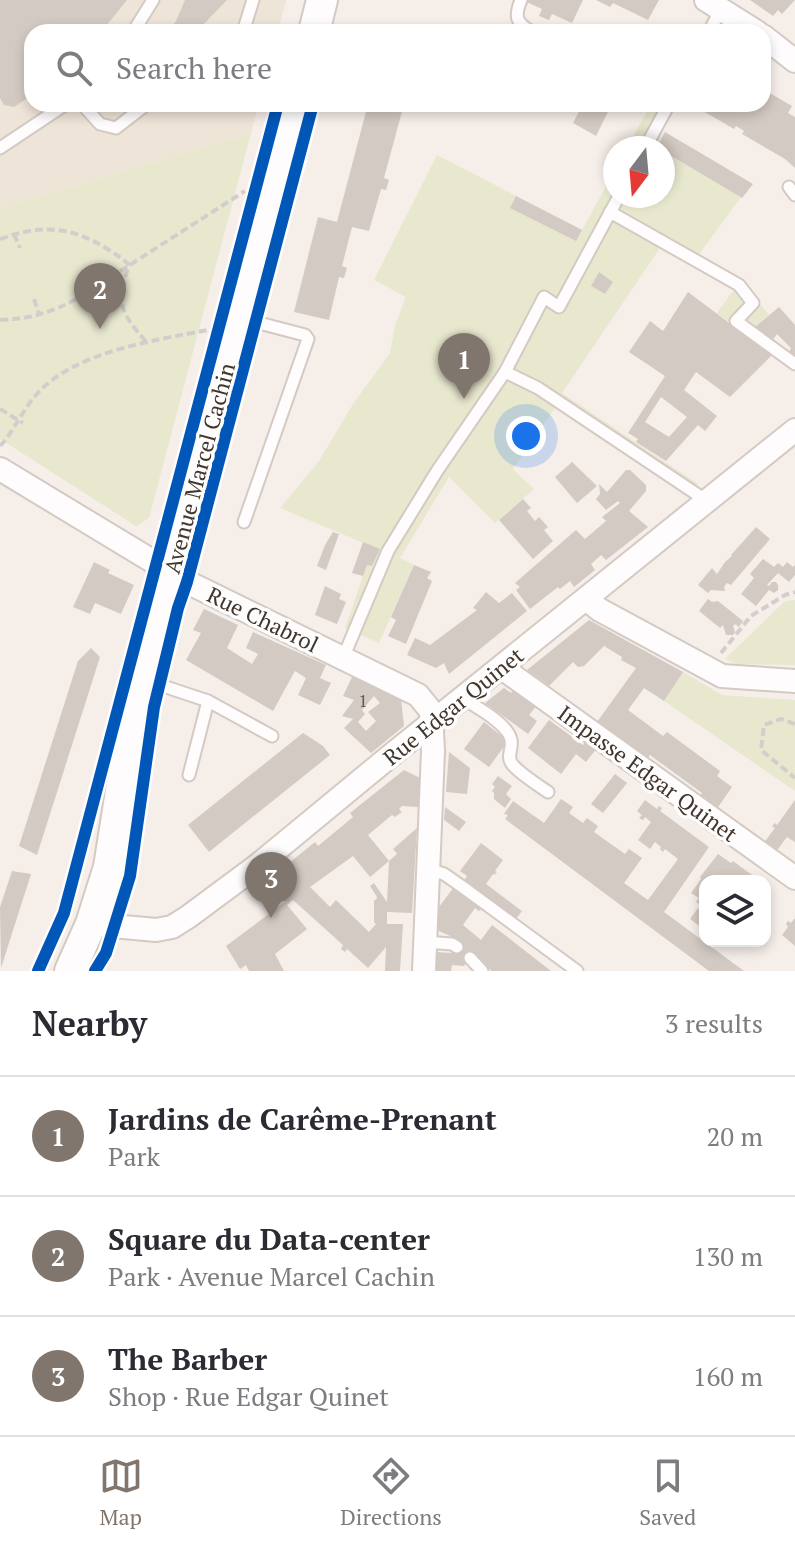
<!DOCTYPE html>
<meta charset="utf-8">
<style>
:root{--surface:#fff;--page:#f7f7f7;--text:#2b2b33;--muted:#7c7c81;--line:#e1e1e2;--accent:#81766e}
body{margin:0;font-family:"PT Serif",serif;background:var(--page);color:var(--text)}
.controls{position:absolute;right:24px;bottom:24px;display:grid;overflow:hidden;border-radius:16px;box-shadow:0 4px 12px #0003}
.controls button{width:72px;height:72px;display:grid;place-items:center;padding:0;border:0;border-bottom:2px solid var(--line);background:var(--surface);color:var(--text);font:40px sans-serif}
.compass{position:absolute;left:603px;top:136px;width:72px;height:72px;border-radius:50%;background:var(--surface);box-shadow:0 4px 12px #0003;rotate:196deg}
.you{position:absolute;left:526px;top:436px;width:28px;height:28px;margin:-20px;border:6px solid #fff;border-radius:50%;background:#1a73e8;box-shadow:0 0 0 12px #1a73e833}
.badge{display:grid;place-items:center;width:52px;height:52px;border-radius:50%;background:var(--accent);color:#fff;font-size:26px;font-weight:700}
.pin{position:absolute;translate:-50% -66px;filter:drop-shadow(0 2px 4px #0008)}
.pin::after{content:'';position:absolute;top:42px;width:28px;height:24px;background:inherit;clip-path:polygon(0 0,100% 0,50% 100%)}
.list{margin:0;padding:0;list-style:none}
h2{display:flex;justify-content:space-between;align-items:center;height:104px;margin:0;padding:0 32px;font-size:34px}
h2 small{font-size:26px;font-weight:400;color:var(--muted)}
.list li{display:grid;grid-template-columns:52px 1fr auto;gap:24px;align-items:center;box-sizing:border-box;height:120px;padding:0 32px;border-top:2px solid var(--line)}
.list b{display:block;font-size:30px;white-space:nowrap}
.list p{margin:0;font-size:26px;white-space:nowrap;color:var(--muted)}
.list em{font-size:26px;font-style:normal;color:var(--muted)}
.icon{flex:none;width:44px;height:44px;fill:none;stroke:currentColor;stroke-width:2;stroke-linecap:round;stroke-linejoin:round}
.map{position:relative;flex:none;width:795px;height:971px;overflow:hidden}
.search{position:absolute;background:var(--surface);box-shadow:0 4px 12px #0003;left:24px;right:24px;top:24px;height:88px;display:flex;align-items:center;gap:20px;box-sizing:border-box;padding:0 28px;border-radius:24px;color:var(--muted);font-size:30px}
.sheet{height:464px;background:var(--surface)}
nav{display:flex;justify-content:space-around;align-items:center;box-sizing:border-box;height:112px;border-top:2px solid var(--line);background:var(--surface);font-size:22px;color:var(--muted)}
nav a{display:grid;justify-items:center;gap:4px}
nav .on{color:var(--accent)}
.map>svg:first-child{display:block}
.industrial{fill:#efe4d8}
.green{fill:#e8e8cf}
.building{fill:#d4cac4;fill-rule:evenodd}
.lines{fill:none;stroke-linecap:round;stroke-linejoin:round}
.lane-casing{stroke:#d4cac3;stroke-width:15}
.street-casing{stroke:#d4cac3;stroke-width:26}
.secondary-casing{stroke:#d4cac3;stroke-width:34}
.path{stroke:#d3cecc;stroke-width:4;stroke-dasharray:8 4;stroke-linecap:butt}
.lane{stroke:#fefcfc;stroke-width:11}
.street{stroke:#fefcfc;stroke-width:22}
.secondary{stroke:#fefcfc;stroke-width:30}
.cycleway-casing{stroke:#fdfdfd;stroke-width:17}
.cycleway{stroke:#0057b8;stroke-width:12}
.labels{text-anchor:middle;dominant-baseline:central;stroke-width:7;stroke-linejoin:round;paint-order:stroke}
.number-label{font-size:18px;fill:#665a52}
.street-label{font-size:22px;fill:#42352c;stroke:#fdfdfd}
</style>
<div class="map">
<svg width="795" height="971" viewBox="0 0 795 971">
<rect width="100%" height="100%" fill="#f6eee9"/>
<polygon class="industrial" points="0,0 286,0 278,32 32,32 32,104 259,104 251,133 0,208"/>
<g class="green">
<polygon points="651,104 678,104 663,130 657,147 659,148 627,148"/>
<polygon points="251,133 149,518 136,526 0,439 0,208"/>
<polygon points="663,151 741,197 697,257 741,281 769,315 754,328 795,357 795,371 717,313 735,288 662,245 562,393 698,484 691,491 557,405 513,469 534,489 495,523 449,477 400,558 414,565 379,643 345,628 373,547 280,508 319,461 353,404 390,353 395,325 406,297 374,280 437,155 582,230 615,170 615,196 663,196"/>
<polygon points="795,600 795,665 737,664 725,659 785,601"/>
<polygon points="683,672 722,695 795,700 795,791 664,701"/>
</g>
<g class="building">
<polygon points="0,0 127,0 101,32 32,32 32,95 14,107 4,105 0,98"/>
<polygon points="185,0 227,0 196,32 168,32 176,21"/>
<polygon points="522,0 583,0 572,23 552,14 549,20 539,16 542,9"/>
<polygon points="596,0 659,0 648,20 613,3 610,7"/>
<polygon points="750,0 795,0 782,14 778,10 773,16"/>
<polygon points="763,89 792,106 788,113 795,117 795,168 785,159 742,134 744,131 736,126 734,129 691,104 763,104"/>
<polygon points="368,104 404,104 384,178 389,180 386,190 381,189 369,231 352,227 342,266 347,268 344,278 339,277 329,320 294,312 318,217 337,222"/>
<polygon points="583,104 612,104 596,136 573,123"/>
<polygon points="665,132 753,184 742,198 663,151 663,148 657,147"/>
<polygon points="516,196 582,230 576,241 510,208"/>
<polygon points="599,272 613,282 605,294 591,286"/>
<path d="M688,292L772,355L730,397L696,372L684,390L717,416L705,431L698,425L666,461L636,442L638,439L628,433L665,376L629,352L650,321L663,331ZM661,397L687,417L669,437L645,422Z"/>
<polygon points="779,307 795,325 795,357 789,353 791,348 777,334 772,341 754,328"/>
<polygon points="572,462 597,486 577,503 555,477"/>
<polygon points="626,470 630,470 646,485 646,491 629,511 648,527 606,560 601,555 591,564 595,570 574,587 570,581 560,589 558,587 530,609 516,590 520,587 515,583 576,530 585,539 606,521 602,517 620,503 618,501 606,510 596,499 600,494 599,484 607,492"/>
<polygon points="523,499 531,508 527,511 535,521 539,517 548,527 544,530 553,541 533,559 499,520"/>
<polygon points="756,527 770,539 731,585 727,583 724,587 725,591 711,590 708,593 698,585 712,568 717,574 725,562 732,556 731,555"/>
<polygon points="333,532 339,534 326,570 317,566 325,545"/>
<polygon points="363,542 380,549 372,566 367,565 363,576 352,573"/>
<polygon points="763,559 774,567 778,563 783,567 787,562 793,567 795,565 795,575 789,582 778,573 767,585 769,586 772,582 776,582 778,585 778,590 774,593 769,590 756,606 741,594 754,578 750,574"/>
<polygon points="94,562 110,570 108,573 134,585 121,614 95,603 90,614 73,607"/>
<polygon points="414,565 431,572 427,578 432,581 406,644 388,636 396,620 391,617"/>
<polygon points="325,586 341,594 339,599 346,602 337,624 315,615"/>
<polygon points="486,592 499,603 512,593 527,611 449,674 444,663 436,668 407,655 415,638 430,645 477,610 473,608"/>
<polygon points="708,599 712,602 718,601 743,621 739,627 735,624 733,626 735,632 733,635 726,635 723,625 720,628 699,611"/>
<polygon points="204,609 238,625 227,648 252,664 258,654 246,648 253,632 326,665 320,678 331,683 320,705 298,695 306,678 295,671 273,711 186,660 201,633 193,630"/>
<polygon points="589,620 683,672 664,701 644,688 628,710 663,736 667,732 720,771 717,776 732,787 716,810 700,797 702,793 650,755 647,759 597,722 636,668 621,660 622,657 604,646 584,666 578,667 573,662 549,686 527,670"/>
<polygon points="91,648 100,657 37,855 19,846 78,661"/>
<path d="M352,677L401,699L404,726L371,753L344,728L353,719L342,716L354,700L343,696ZM374,696L380,703L368,712L376,721L366,731L358,722L365,714L362,710Z"/>
<polygon points="515,687 538,704 529,715 537,721 528,734 485,703 504,688 511,693"/>
<polygon points="549,720 583,745 587,740 597,748 586,762 576,754 561,774 528,748"/>
<polygon points="484,722 508,741 489,767 464,749"/>
<polygon points="303,733 323,746 330,755 209,852 188,825"/>
<polygon points="449,752 470,768 467,794 446,792"/>
<polygon points="404,770 420,778 418,807 402,806 399,809 402,812 395,817 392,815 368,835 389,861 370,877 353,856 310,887 330,907 336,900 369,932 376,924 374,922 374,900 376,900 377,897 370,886 374,883 387,902 389,861 397,854 393,849 417,828 412,913 387,912 387,924 403,924 400,971 385,971 386,947 368,968 347,949 345,952 341,949 343,945 293,900 287,905 307,929 275,954 284,971 249,971 246,965 240,969 226,946 285,902 268,880 315,842 318,846 353,817 350,813"/>
<polygon points="615,774 627,783 603,813 591,804"/>
<polygon points="498,776 512,786 506,794 511,799 505,808 494,799 494,793 492,791 495,787 492,784"/>
<polygon points="561,799 573,807 569,813 583,823 587,818 598,826 594,832 625,854 629,849 642,858 624,883 648,900 678,859 665,849 663,852 660,849 661,847 655,842 650,849 638,840 651,822 645,817 643,820 639,818 642,815 637,811 645,800 657,809 659,806 662,808 660,811 709,847 664,912 744,971 709,971 505,819 508,815 504,814 513,801 544,823"/>
<polygon points="795,800 795,842 787,837 775,853 763,844 775,828 772,826 775,823 777,825"/>
<polygon points="445,807 466,822 459,831 444,820"/>
<polygon points="481,843 503,860 495,871 497,872 494,875 493,874 486,884 522,911 515,920 463,882 467,876 460,871"/>
<polygon points="718,854 731,863 733,861 760,881 705,881 705,902 704,901 701,905 696,902 699,898 691,893 701,879 700,877"/>
<polygon points="12,871 31,874 1,968 0,907"/>
<polygon points="454,887 481,909 479,911 475,908 463,925 481,940 492,925 551,971 492,971 483,964 484,962 473,953 464,966 452,965 451,971 435,971 436,952 452,953 461,941 437,930 439,907"/>
<polygon points="698,908 705,913 705,930 690,919"/>
<polygon points="795,918 795,946 782,935 788,927 786,924 788,921 791,923"/>
</g>
<g class="lines">
<defs>
<g id="lane">
<path d="M521,0C514,17 516,23 532,32"/>
<polyline points="133,32 153,0"/>
<polyline points="243,32 253,0"/>
<polyline points="709,32 721,9"/>
<polyline points="82,104 100,124 116,128 147,104"/>
<polyline points="0,148 66,104"/>
<polyline points="645,148 669,104"/>
<polyline points="789,187 795,195"/>
<polyline points="610,212 739,285 753,303 736,321 795,364"/>
<polyline points="240,318 305,335 308,339 244,522"/>
<polyline points="505,372 538,388 707,501"/>
<polyline points="343,658 388,551 437,471 505,372 544,297 559,307 619,196"/>
<polyline points="145,680 208,701 272,736"/>
<path d="M463,699C477,707 508,724 511,740C513,749 506,756 512,764C520,774 538,785 548,792"/>
<polyline points="189,775 208,701"/>
<polyline points="428,869 444,874 464,888 577,971"/>
<polyline points="425,942 452,944 457,947"/>
<polyline points="470,958 482,971"/>
</g>
<g id="street">
<polyline points="706,0 757,32"/>
<polyline points="763,36 795,61"/>
<polyline points="0,469 187,582 418,695 431,711 433,751 424,971"/>
<polyline points="586,599 600,610 722,676 795,681"/>
<polyline points="502,668 795,878"/>
<polyline points="91,924 156,930 172,927 188,917 258,865 389,757 795,430"/>
</g>
<g id="secondary">
<polyline points="314,32 322,0"/>
<polyline points="70,971 91,924 109,867 131,728 295,104"/>
</g>
</defs>
<use href="#lane" class="lane-casing"/>
<use href="#street" class="street-casing"/>
<use href="#secondary" class="secondary-casing"/>
<g class="path">
<polyline points="14,234 20,248"/>
<path d="M0,239C42,224 71,226 109,250C116,255 123,258 129,265C116,306 120,311 147,343"/>
<polyline points="34,299 39,314"/>
<path d="M0,320C31,319 53,312 80,297L245,191"/>
<polyline points="0,409 23,423"/>
<path d="M0,446C14,431 22,411 36,395C73,352 155,340 208,330"/>
<polyline points="721,653 751,616 785,595 795,592"/>
<polyline points="795,724 781,719 764,725 761,750 795,778"/>
</g>
<use href="#lane" class="lane"/>
<use href="#street" class="street"/>
<use href="#secondary" class="secondary"/>
<defs>
<g id="cycleway">
<polyline points="38,971 64,913 278,104"/>
<polyline points="95,971 106,953 130,876 154,707 178,608 187,582 313,104"/>
</g>
</defs>
<use href="#cycleway" class="cycleway-casing"/>
<use href="#cycleway" class="cycleway"/>
</g>
<g class="labels">
<g class="number-label">
<text x="363" y="700">1</text>
</g>
<g class="street-label">
<text transform="translate(199 468) rotate(-75)">Avenue Marcel Cachin</text>
<text transform="translate(263 619) rotate(26)">Rue Chabrol</text>
<text transform="translate(453 706) rotate(-39)">Rue Edgar Quinet</text>
<text transform="translate(648 773) rotate(36)">Impasse Edgar Quinet</text>
</g>
</g>
</svg>
<div class="controls">
<button><svg class="icon" aria-label="layers" viewBox="0 0 24 24"><path d="M12 4l9 5-9 5-9-5zM3 14l9 5 9-5"/></svg></button>
</div>
<svg class="compass" viewBox="-18 -18 36 36"><path d="M0-13l5 13h-10z" fill="#e53935"/><path d="M0 13l5-13h-10z" fill="#7c7c81"/></svg>
<div class="you"></div>
<div class="pin badge" style="left:464px;top:399px">1</div>
<div class="pin badge" style="left:100px;top:329px">2</div>
<div class="pin badge" style="left:271px;top:918px">3</div>
<div class="search"><svg class="icon" aria-label="search" viewBox="0 0 24 24"><circle cx="10" cy="10" r="6"/><path d="M15 15l6 6"/></svg>Search here</div>
</div>
<section class="sheet">
<h2>Nearby<small>3 results</small></h2>
<ul class="list">
<li><span class="badge">1</span><div><b>Jardins de Carême-Prenant</b><p>Park</p></div><em>20 m</em></li>
<li><span class="badge">2</span><div><b>Square du Data-center</b><p>Park · Avenue Marcel Cachin</p></div><em>130 m</em></li>
<li><span class="badge">3</span><div><b>The Barber</b><p>Shop · Rue Edgar Quinet</p></div><em>160 m</em></li>
</ul>
</section>
<nav>
<a class="on"><svg class="icon" aria-label="map" viewBox="0 0 24 24"><path d="M3 6l6-2 6 2 6-2v14l-6 2-6-2-6 2zM9 4v14M15 6v14"/></svg>Map</a>
<a><svg class="icon" aria-label="directions" viewBox="0 0 24 24"><path d="M12 3l9 9-9 9-9-9zM9 14v-3h6M13 9l2 2-2 2"/></svg>Directions</a>
<a><svg class="icon" aria-label="saved" viewBox="0 0 24 24"><path d="M7 4h10v16l-5-4-5 4z"/></svg>Saved</a>
</nav>
